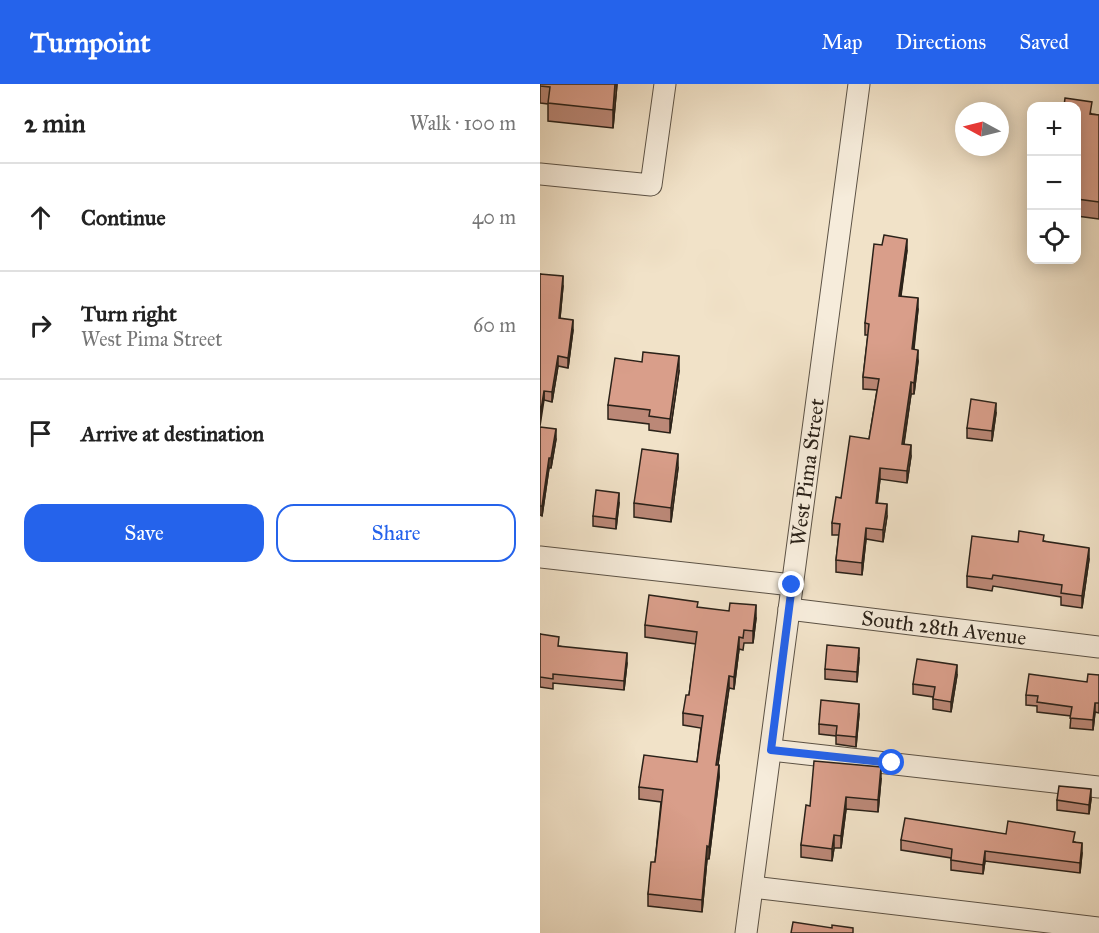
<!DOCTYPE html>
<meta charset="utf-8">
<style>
:root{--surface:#fff;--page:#f2f2f2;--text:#222;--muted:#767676;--line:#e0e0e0;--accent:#2563eb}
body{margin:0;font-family:"IM FELL Great Primer",serif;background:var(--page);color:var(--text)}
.controls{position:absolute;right:18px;top:18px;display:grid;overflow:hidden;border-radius:12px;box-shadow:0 3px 15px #0003}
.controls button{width:54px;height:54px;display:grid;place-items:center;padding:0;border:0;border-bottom:2px solid var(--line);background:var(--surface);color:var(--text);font:30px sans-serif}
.compass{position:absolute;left:415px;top:18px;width:54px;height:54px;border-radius:50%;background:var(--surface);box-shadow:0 3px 15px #0003;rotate:277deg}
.stop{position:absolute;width:18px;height:18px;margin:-14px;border:4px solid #2563eb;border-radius:50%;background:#fff}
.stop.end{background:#2563eb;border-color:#fff;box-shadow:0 2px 6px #0008}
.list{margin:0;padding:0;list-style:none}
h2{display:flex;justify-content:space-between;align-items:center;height:78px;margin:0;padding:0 24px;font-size:26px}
h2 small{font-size:20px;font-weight:400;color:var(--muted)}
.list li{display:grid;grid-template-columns:39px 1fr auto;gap:18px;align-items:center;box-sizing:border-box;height:108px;padding:0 24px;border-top:2px solid var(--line)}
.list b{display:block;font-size:22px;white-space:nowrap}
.list p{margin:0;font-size:20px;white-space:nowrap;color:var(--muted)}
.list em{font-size:20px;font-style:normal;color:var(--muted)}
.actions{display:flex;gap:12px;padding:18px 24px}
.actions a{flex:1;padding:14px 0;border:2px solid var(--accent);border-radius:18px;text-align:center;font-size:21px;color:var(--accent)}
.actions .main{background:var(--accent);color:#fff}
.icon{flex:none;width:33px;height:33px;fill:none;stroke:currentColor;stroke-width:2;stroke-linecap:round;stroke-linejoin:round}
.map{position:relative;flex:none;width:559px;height:849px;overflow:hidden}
header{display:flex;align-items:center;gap:36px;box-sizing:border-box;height:84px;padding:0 30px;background:var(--accent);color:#fff}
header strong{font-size:28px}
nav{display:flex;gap:33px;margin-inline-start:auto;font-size:21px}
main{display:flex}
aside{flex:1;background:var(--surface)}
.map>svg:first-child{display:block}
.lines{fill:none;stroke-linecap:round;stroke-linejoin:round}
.minor-casing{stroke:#5c5245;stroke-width:23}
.minor{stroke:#f6ecdb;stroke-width:21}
.wall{fill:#b87;stroke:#2b2219;stroke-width:1.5}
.shaded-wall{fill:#986f61;stroke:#2b2219;stroke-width:1.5}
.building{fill:#d99e8a;stroke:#2b2219;stroke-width:1.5}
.route{stroke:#2563eb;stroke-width:8}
.labels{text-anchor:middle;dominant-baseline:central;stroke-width:4.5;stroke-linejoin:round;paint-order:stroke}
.street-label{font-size:21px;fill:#2b2219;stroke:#f6ecdb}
</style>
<header>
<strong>Turnpoint</strong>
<nav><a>Map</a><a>Directions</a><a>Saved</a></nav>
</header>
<main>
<aside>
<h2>2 min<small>Walk · 100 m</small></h2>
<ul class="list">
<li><svg class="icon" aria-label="ahead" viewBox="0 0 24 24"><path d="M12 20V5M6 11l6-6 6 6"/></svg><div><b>Continue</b></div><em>40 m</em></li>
<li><svg class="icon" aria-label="right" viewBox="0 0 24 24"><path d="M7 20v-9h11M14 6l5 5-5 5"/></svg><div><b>Turn right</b><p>West Pima Street</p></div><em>60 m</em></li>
<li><svg class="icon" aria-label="arrive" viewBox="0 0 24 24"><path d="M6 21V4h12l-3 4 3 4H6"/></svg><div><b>Arrive at destination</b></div></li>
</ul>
<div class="actions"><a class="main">Save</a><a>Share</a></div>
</aside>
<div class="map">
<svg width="559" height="849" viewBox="0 0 559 849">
<rect width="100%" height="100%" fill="#f1e2c8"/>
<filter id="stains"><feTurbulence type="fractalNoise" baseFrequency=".00333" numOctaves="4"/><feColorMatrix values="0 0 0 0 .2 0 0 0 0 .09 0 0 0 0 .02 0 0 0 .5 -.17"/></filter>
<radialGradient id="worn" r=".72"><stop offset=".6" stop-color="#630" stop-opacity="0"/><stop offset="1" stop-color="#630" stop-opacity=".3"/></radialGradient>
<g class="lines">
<defs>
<g id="minor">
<polyline points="0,90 111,101 125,0"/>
<polyline points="0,473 252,501"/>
<path id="s1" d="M249,525L559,563"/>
<polyline points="231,666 559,703"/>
<polyline points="213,803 559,844"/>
<path id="s2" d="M206,849L319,0"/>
</g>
</defs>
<use href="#minor" class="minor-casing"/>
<use href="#minor" class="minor"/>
</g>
<g class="wall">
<polygon points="0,0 77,0 73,44 8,37 8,20 0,19"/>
<polygon points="537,22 552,30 559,31 559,135 537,132"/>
<polygon points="367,166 361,212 378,225 374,265 378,277 374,310 371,310 364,360 371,372 367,399 340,395 337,419 347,432 343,458 326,455 322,491 296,488 296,476 299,451 292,451 292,439 301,414 329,355 337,306 323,305 323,293 328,251 325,251 325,239"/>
<polygon points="0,190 23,202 20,234 33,246 28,284 18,282 12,318 4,316"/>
<polygon points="139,287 130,349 109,346 109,340 68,335 68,321"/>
<polygon points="456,329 452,357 427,354 427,344"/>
<polygon points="0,343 16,355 11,384 9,384 2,432 0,431"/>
<polygon points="138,384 131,438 94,433 94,419"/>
<polygon points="79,419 76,445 53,442 53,432"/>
<polygon points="504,457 549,475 542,524 521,521 521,513 453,502 452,507 427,503 427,492 478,458"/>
<polygon points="158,524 216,534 213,559 204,559 203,566 199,565 194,605 189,604 178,681 179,693 169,775 167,775 162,828 108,822 108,810 115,778 121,718 99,715 99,703 157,678 161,644 143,641 143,629 149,611 156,560 105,553 105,541"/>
<polygon points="0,550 19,562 87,579 84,606 13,599 13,605 0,603"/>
<polygon points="319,574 317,598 285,595 285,585"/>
<polygon points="417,591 411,628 393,625 393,613 373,610 373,600"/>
<polygon points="559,591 559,629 555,628 553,646 530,644 531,632 497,628 497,622 486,621 486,611 547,598"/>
<polygon points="319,630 316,663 296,660 296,652 279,650 279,640"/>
<polygon points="341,695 338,728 306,725 301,764 294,764 292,777 261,773 261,761 270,722"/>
<polygon points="551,715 549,730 517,726 517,716"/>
<polygon points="466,750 535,758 542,769 540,789 445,777 443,790 411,786 411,774 361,766 361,756"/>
</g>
<g class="shaded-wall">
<polygon points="75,0 77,0 73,44 73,26"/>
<polygon points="367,155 367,166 359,223 359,212"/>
<polygon points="23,192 23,202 19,244 19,234"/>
<polygon points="378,214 378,225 372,277 372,265"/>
<polygon points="33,236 33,246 28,284 28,274"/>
<polygon points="378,266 378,277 374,310 374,299"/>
<polygon points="18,272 18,282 12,318 12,308"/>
<polygon points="139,272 139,287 130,349 130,335"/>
<polygon points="371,298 371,310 362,371 362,360"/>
<polygon points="4,307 4,316 0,342 0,332"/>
<polygon points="456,319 456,329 452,357 452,347"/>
<polygon points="16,345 16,355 11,384 11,374"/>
<polygon points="371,361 371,372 367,399 367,387"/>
<polygon points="138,370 138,384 131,438 131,424"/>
<polygon points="9,374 9,384 2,432 2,422"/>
<polygon points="340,384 340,395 336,430 336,419"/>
<polygon points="79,409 79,419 76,445 76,435"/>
<polygon points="347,420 347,432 343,458 343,446"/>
<polygon points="326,444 326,455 322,491 322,479"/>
<polygon points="549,464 549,475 542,524 542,512"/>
<polygon points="216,521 216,534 213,559 213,547"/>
<polygon points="199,553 199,565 194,605 194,593"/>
<polygon points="319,564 319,574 317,598 317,588"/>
<polygon points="87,569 87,579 84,606 84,597"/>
<polygon points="417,581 417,591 411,628 411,618"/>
<polygon points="189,592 189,604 176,693 176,681"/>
<polygon points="555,619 555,628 553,646 553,636"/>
<polygon points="319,620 319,630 316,663 316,653"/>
<polygon points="179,681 179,693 169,775 169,763"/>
<polygon points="341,683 341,695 338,728 338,716"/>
<polygon points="551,705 551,715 549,730 549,721"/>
<polygon points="306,713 306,725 301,764 301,752"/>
<polygon points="294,751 294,764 292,777 292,765"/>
<polygon points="542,759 542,769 540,789 540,779"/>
<polygon points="167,762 167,775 162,828 162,816"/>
<polygon points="445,767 445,777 443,790 443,781"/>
</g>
<g class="building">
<polygon points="0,0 75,0 73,26 8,19 10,3 0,2"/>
<polygon points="525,14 552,18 550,30 559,31 559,118 537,115 537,22 524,22"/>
<polygon points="344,151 367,155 359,212 378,214 372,265 378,266 374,299 371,298 362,360 371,361 367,387 340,384 336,419 347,420 343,446 326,444 322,479 296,476 300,440 292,439 296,413 301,414 310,352 329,355 339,295 323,293 329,240 325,239 334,160 342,161"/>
<polygon points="0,190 23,192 19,234 33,236 28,274 18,272 12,308 4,307 0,332"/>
<polygon points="103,268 139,272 130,335 109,332 110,326 68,321 75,274 102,278"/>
<polygon points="431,315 456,319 452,347 427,344"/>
<polygon points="0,343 16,345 11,374 9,374 2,422 0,422"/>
<polygon points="102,365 138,370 131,424 94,419"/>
<polygon points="56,406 79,409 76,435 53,432"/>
<polygon points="479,447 504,451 503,457 549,464 542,512 521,509 522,501 453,491 452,495 427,492 432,452 478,458"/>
<polygon points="109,511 158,518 157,523 189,527 190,519 216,521 213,547 204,546 203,554 199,553 194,593 189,592 176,681 179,681 169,763 167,762 162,816 108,810 111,778 115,778 123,706 99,703 104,671 157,678 163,632 143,629 146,611 149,611 157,548 105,541"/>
<polygon points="0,550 19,553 18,562 87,569 84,597 13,590 13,595 0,593"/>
<polygon points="287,561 319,564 317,588 285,585"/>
<polygon points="377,575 417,581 411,618 393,615 395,603 373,600"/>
<polygon points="489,590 547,598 548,590 559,591 559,619 555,619 553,636 530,634 532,623 497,618 498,612 486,611"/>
<polygon points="281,616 319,620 316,653 296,651 297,642 279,640"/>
<polygon points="274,677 341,683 338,716 306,713 301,752 294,751 292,765 261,761 266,721 270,722"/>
<polygon points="519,702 551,705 549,721 517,716"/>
<polygon points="365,734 466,750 468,737 535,748 533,758 542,759 540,779 445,767 443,781 411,776 412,765 361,756"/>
<polygon points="253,838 292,844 292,841 313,844 313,849 251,849"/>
</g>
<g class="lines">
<polyline class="route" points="252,501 231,666 352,679"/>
</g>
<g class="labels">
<g class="street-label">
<text stroke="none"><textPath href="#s2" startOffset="465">West Pima Street</textPath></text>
<text stroke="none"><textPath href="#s1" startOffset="156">South 28th Avenue</textPath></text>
</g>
</g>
<rect width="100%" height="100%" filter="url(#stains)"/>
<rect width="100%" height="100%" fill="url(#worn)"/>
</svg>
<div class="controls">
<button>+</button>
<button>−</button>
<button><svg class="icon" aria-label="locate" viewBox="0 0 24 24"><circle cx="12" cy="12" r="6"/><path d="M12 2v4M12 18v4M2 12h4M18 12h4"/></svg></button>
</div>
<svg class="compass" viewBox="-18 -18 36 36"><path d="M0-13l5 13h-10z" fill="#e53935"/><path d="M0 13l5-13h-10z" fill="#767676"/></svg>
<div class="stop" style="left:352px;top:679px"></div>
<div class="stop end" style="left:252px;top:501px"></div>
</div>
</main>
